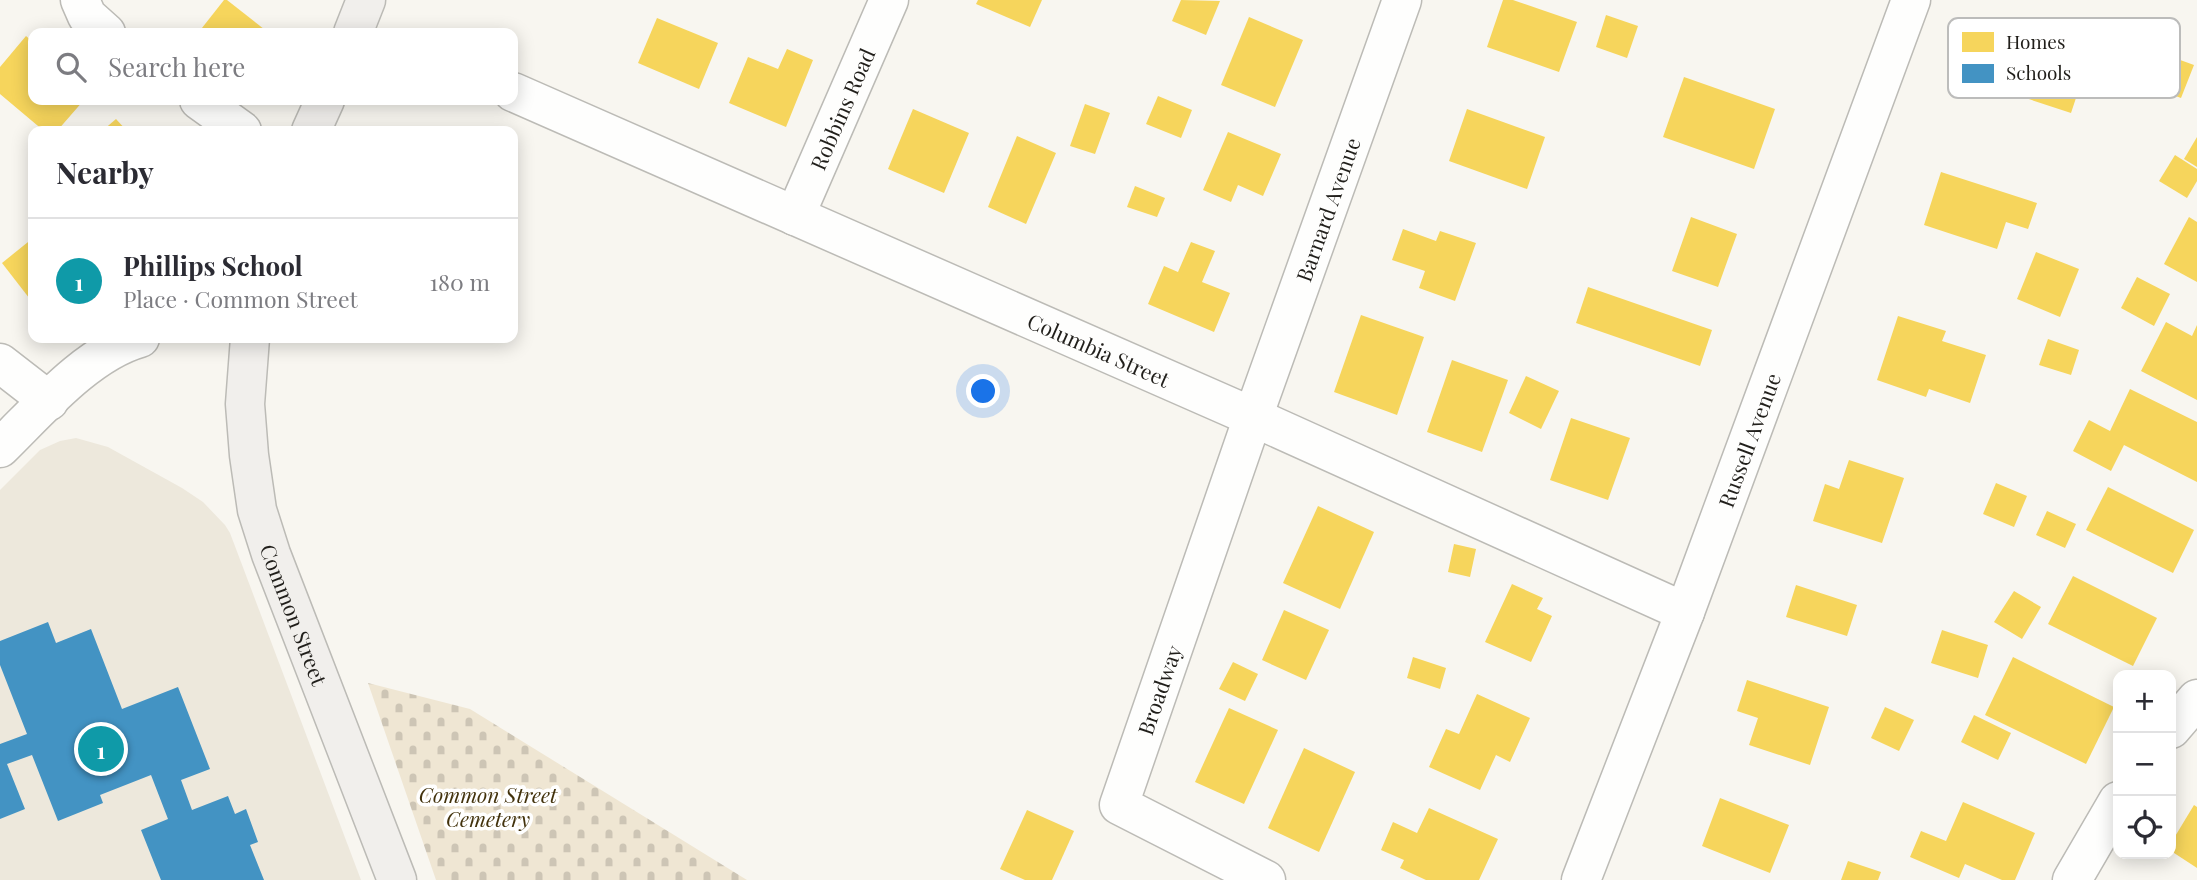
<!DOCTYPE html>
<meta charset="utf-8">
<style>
:root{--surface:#fff;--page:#f7f7f7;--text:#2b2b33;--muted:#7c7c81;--line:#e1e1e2;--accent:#2563eb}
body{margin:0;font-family:"Playfair Display",serif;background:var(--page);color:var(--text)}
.controls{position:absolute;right:21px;bottom:21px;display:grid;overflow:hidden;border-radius:14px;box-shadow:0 4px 18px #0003}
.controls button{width:63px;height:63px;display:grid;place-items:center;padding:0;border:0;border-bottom:2px solid var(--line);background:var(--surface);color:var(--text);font:35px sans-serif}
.you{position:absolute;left:984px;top:392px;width:24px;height:24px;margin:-18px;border:5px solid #fff;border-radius:50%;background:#1a73e8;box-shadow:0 0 0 10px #1a73e833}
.badge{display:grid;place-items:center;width:46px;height:46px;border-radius:50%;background:var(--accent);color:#fff;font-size:23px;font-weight:700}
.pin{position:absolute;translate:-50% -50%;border:4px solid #fff;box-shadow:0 2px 7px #0006}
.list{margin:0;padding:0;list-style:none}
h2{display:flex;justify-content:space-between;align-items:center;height:91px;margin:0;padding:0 28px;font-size:30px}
h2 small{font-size:23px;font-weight:400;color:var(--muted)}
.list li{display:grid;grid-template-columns:46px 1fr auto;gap:21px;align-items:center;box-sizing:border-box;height:126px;padding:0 28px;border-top:2px solid var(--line)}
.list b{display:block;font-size:26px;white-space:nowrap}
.list p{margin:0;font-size:23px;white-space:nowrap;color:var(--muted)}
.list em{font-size:23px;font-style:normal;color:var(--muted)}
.icon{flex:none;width:38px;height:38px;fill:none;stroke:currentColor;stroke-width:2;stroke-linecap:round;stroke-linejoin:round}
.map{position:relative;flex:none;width:2197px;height:880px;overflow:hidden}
.search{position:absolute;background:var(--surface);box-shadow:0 4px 18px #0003;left:28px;top:28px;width:490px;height:77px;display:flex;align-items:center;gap:18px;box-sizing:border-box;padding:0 24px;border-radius:14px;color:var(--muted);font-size:26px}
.panel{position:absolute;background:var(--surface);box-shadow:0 4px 18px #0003;left:28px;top:126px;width:490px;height:217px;border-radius:14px}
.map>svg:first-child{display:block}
.built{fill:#ede8dc}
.cemetery{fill:url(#cemetery-stones)}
.homes{fill:#f6d55c}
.schools{fill:#4393c3}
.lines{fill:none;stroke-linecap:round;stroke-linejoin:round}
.minor-casing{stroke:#bcbbb6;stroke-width:41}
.secondary-casing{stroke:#bcbbb6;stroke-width:41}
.minor{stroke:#fefefd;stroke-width:38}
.secondary{stroke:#f1efec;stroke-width:38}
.labels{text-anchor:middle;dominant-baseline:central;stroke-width:7;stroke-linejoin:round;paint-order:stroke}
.street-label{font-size:21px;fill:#211f1b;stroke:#fff}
.park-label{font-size:21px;font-style:italic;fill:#42320c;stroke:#fff}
.key{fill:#fff;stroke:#bcbcbb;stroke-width:2}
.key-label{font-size:19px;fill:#211f1b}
</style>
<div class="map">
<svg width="2197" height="880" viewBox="0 0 2197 880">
<defs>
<pattern id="cemetery-stones" width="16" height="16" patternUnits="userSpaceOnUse" patternTransform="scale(1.75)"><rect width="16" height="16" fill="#efe6d3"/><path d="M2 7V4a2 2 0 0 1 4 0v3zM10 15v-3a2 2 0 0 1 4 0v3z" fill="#cdc5b5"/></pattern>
</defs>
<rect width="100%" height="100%" fill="#f8f6f0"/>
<polygon class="built" points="76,438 108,447 182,488 203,502 225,525 230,533 361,880 0,880 0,490 40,450 60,441"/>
<polygon class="cemetery" points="368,683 470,709 747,880 436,880"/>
<g class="homes">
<polygon points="224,0 227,0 269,33 198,33"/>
<polygon points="978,0 1042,0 1030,27 976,4"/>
<polygon points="1181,0 1220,1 1206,35 1172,21"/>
<polygon points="1503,0 1513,0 1577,22 1559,72 1487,47"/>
<polygon points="1606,15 1638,26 1627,58 1596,47"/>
<polygon points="1249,17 1303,40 1275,107 1221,85"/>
<polygon points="657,18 718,43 699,89 638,63"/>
<polygon points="26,36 33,42 33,100 84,100 57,131 44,131 0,94 0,67"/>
<polygon points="1987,39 2085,71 2071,113 1974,81"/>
<polygon points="787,49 813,60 786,127 729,103 748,57 778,69"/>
<polygon points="2150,49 2194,65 2181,98 2138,82"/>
<polygon points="1684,77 1775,109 1754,169 1663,137"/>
<polygon points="1158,96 1192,110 1181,138 1146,124"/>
<polygon points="1085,104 1110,113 1095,154 1070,146"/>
<polygon points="913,109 969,133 944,193 888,169"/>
<polygon points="1467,109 1545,137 1527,189 1449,161"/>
<polygon points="116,119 127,131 102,131"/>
<polygon points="1228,132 1281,154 1263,196 1238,185 1231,202 1203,190"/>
<polygon points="1017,136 1056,153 1026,224 988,207"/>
<polygon points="2197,137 2197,167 2184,159"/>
<polygon points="2175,155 2197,169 2197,181 2187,198 2159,181"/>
<polygon points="1941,172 2037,203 2028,229 2006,222 1997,249 1924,225"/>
<polygon points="1135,186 1165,198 1157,217 1127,207"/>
<polygon points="1691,217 1737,234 1718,287 1672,271"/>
<polygon points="2189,217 2197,222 2197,282 2164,264"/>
<polygon points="1403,229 1436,241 1440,231 1476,243 1455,301 1419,288 1425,271 1392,260"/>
<polygon points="33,238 33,303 2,263"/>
<polygon points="1191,242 1215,251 1202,282 1230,293 1214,332 1148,304 1164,266 1178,272"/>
<polygon points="2036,252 2079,269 2060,317 2017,299"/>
<polygon points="2137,277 2170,294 2154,326 2121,308"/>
<polygon points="1588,287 1712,330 1700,366 1576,323"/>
<polygon points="1361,315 1424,337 1397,415 1334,392"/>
<polygon points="1898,316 1946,331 1942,341 1986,355 1970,403 1929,389 1926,397 1877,380"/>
<polygon points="2166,322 2192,336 2197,325 2197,400 2141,371"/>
<polygon points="2048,339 2079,350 2071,375 2039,365"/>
<polygon points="1452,360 1508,380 1482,452 1427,432"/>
<polygon points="1526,376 1559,391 1541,429 1509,413"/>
<polygon points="2130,389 2197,422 2197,482 2124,445 2111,471 2073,451 2089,420 2110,431"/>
<polygon points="1571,418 1630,438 1608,500 1550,480"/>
<polygon points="1849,460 1904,478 1882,543 1813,521 1825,484 1839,489"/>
<polygon points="1996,483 2027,496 2014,527 1983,514"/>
<polygon points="2108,487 2194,530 2173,573 2086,530"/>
<polygon points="1318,506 1374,532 1340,609 1283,583"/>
<polygon points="2047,511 2076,524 2065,548 2036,535"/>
<polygon points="1454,544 1476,549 1470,577 1448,572"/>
<polygon points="2073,576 2157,618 2133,666 2048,624"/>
<polygon points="1512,584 1543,598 1537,609 1552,616 1531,662 1485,642"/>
<polygon points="1796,585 1857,605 1847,636 1786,617"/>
<polygon points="2014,591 2041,607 2022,639 1994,622"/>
<polygon points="1284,610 1329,630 1306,680 1262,660"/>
<polygon points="1942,630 1988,645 1978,678 1931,663"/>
<polygon points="1413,657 1446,668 1440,689 1407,678"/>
<polygon points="2013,657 2114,707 2086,764 1985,715"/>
<polygon points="1233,662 1258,674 1245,701 1219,689"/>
<polygon points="1747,680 1829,707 1810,765 1749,745 1758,718 1737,711"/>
<polygon points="1477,694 1530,718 1510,762 1496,755 1480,790 1429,767 1446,729 1459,734"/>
<polygon points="1885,707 1914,720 1899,751 1871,738"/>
<polygon points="1229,708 1278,730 1244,804 1195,782"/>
<polygon points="1974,715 2011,733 1998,760 1961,742"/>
<polygon points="1304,748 1355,772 1319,852 1268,828"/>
<polygon points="1720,798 1789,825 1770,873 1702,846"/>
<polygon points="1963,802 2035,833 2015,880 2002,880 1965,864 1959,878 1910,857 1921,831 1946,841"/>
<polygon points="2194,805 2197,807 2197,868 2171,851 2171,843"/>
<polygon points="1429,808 1498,839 1479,880 1426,880 1400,868 1404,860 1381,850 1393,822 1417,833"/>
<polygon points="1027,810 1074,831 1052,880 1025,880 1000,869"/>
<polygon points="1848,861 1881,872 1878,880 1841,880"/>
</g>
<polygon class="schools" points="48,622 56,643 91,629 122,709 178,687 210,769 181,780 192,810 228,796 235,814 246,809 258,842 250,845 264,880 161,880 141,830 168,819 151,775 100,795 103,803 58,821 32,755 7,764 25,809 0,819 0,744 27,734 0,665 0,641"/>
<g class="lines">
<defs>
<g id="minor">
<polyline points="80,0 87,16 106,33"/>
<path id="s1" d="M513,92L1253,417L1685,612"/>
<polyline points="199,100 242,131"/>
<path id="s2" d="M795,216L889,0"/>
<polyline points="0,363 49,401"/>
<path d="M0,448C39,410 87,353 140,338"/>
<polyline points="2171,729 2197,699"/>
<path id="s3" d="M1266,880L1119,805L1253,417L1402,0"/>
<path id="s4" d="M1581,880L1685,612L1911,0"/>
<polyline points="2072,880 2118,801"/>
</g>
<g id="secondary">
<polyline points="353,33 366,0"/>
<polyline points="311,131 325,100"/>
<path id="s5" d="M250,338L245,404L249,455L257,510L271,554L397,880"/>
</g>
</defs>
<use href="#minor" class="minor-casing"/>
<use href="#secondary" class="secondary-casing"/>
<use href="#minor" class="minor"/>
<use href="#secondary" class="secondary"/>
</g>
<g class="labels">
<g class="street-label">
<text stroke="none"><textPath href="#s2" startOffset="117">Robbins Road</textPath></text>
<text stroke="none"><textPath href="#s3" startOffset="796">Barnard Avenue</textPath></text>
<text stroke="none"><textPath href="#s1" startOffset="640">Columbia Street</textPath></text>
<text stroke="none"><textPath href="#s4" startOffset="471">Russell Avenue</textPath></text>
<text stroke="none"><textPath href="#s5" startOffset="284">Common Street</textPath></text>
<text stroke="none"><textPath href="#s3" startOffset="287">Broadway</textPath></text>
</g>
<g class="park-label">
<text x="488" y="794">Common Street<tspan x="488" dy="24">Cemetery</tspan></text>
</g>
</g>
<rect x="1948" y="18" width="232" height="80" rx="10" class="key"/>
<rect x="1962" y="32" width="32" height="20" fill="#f6d55c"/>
<rect x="1962" y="64" width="32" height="19" fill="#4393c3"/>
<g class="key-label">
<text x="2006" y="49">Homes</text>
<text x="2006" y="80">Schools</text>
</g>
</svg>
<div class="controls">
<button>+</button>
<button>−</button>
<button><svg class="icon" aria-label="locate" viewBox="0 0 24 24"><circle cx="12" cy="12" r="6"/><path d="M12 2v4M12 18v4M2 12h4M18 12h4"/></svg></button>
</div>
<div class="you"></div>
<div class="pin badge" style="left:101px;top:749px;background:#0f9aa8">1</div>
<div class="search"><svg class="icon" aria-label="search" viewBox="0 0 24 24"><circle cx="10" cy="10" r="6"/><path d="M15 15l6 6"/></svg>Search here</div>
<section class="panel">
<h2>Nearby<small></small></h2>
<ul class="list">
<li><span class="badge" style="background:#0f9aa8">1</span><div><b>Phillips School</b><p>Place · Common Street</p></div><em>180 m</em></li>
</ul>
</section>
</div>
